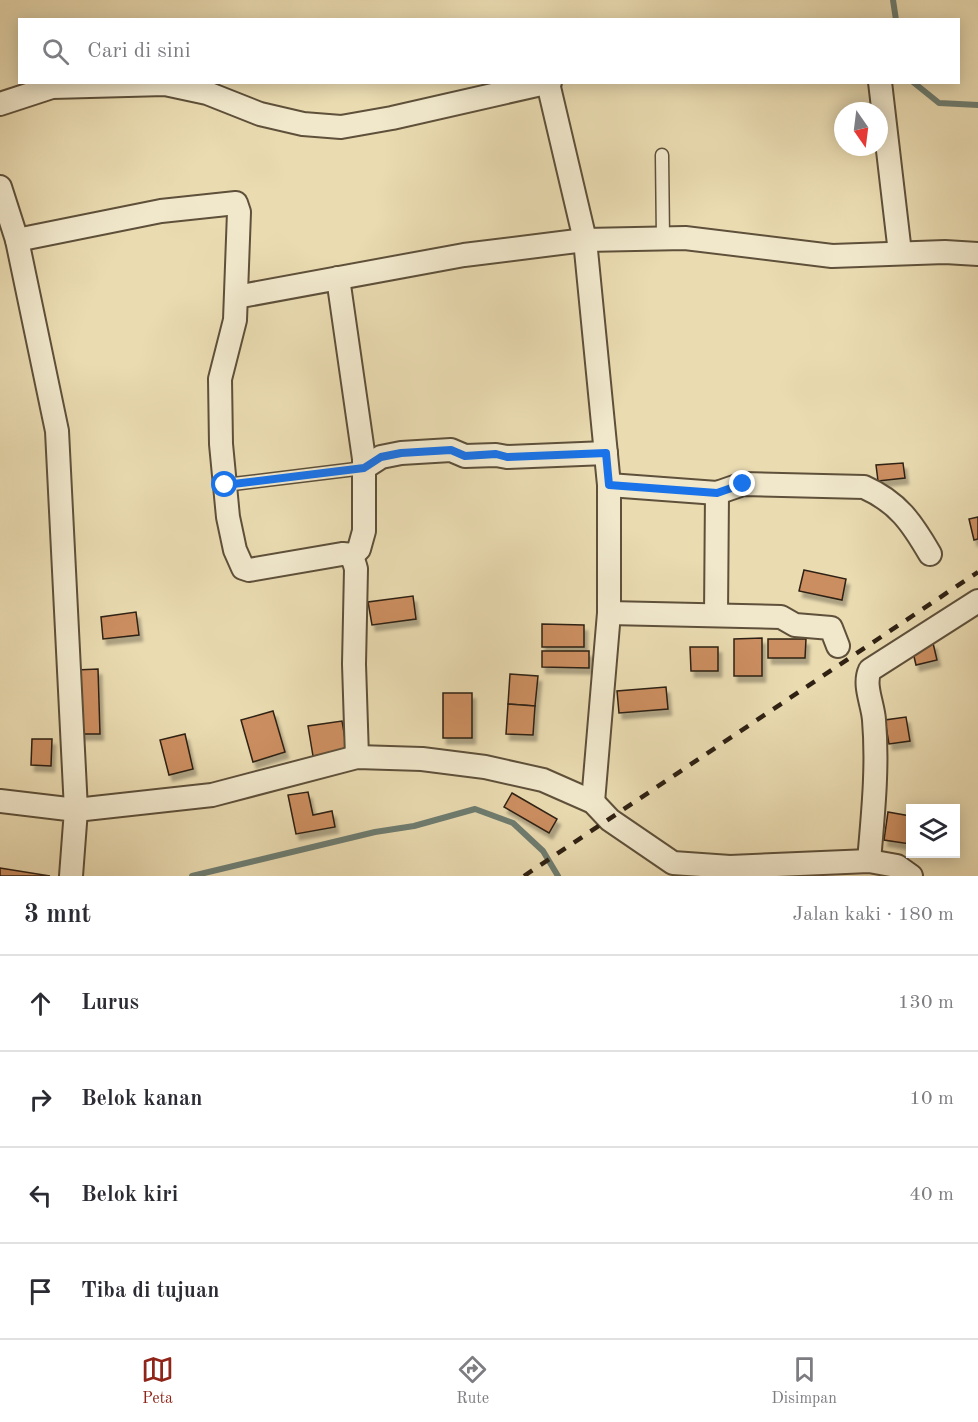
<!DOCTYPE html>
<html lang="id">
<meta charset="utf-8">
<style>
:root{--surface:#fff;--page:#f2f2f3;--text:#2b2b33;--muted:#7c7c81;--line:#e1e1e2;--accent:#8f2418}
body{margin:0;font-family:"Old Standard TT",serif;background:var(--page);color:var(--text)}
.controls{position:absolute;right:18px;bottom:18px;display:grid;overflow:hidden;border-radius:0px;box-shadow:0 3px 15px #0003}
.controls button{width:54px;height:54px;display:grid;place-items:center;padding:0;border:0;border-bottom:2px solid var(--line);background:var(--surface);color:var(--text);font:30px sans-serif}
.compass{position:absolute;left:834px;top:102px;width:54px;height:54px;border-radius:50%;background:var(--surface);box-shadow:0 3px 15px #0003;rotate:166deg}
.stop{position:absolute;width:18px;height:18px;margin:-14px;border:4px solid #1a73e8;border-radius:50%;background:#fff}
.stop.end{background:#1a73e8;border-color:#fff;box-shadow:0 2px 6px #0008}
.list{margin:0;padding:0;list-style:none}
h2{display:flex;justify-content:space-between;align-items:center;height:78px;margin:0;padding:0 24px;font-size:26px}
h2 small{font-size:20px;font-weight:400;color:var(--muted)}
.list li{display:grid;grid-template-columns:39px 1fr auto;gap:18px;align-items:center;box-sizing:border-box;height:96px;padding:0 24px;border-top:2px solid var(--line)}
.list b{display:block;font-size:22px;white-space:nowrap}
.list em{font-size:20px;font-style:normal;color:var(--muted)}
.icon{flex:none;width:33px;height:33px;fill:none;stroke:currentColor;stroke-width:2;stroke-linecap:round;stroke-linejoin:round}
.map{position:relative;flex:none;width:978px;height:876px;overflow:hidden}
.search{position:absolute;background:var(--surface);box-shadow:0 3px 15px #0003;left:18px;right:18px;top:18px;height:66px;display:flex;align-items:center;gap:15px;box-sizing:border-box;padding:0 21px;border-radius:0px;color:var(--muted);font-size:22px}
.sheet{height:462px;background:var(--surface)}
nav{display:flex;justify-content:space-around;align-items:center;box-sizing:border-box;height:84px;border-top:2px solid var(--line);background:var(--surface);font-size:16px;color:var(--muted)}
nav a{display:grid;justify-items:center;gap:3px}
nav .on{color:var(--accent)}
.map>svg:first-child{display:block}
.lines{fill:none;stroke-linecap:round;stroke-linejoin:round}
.stream{stroke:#6e7d71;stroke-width:6}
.building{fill:#cb8e60;stroke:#2f2113;stroke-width:1.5;filter:url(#shadow)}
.lane-casing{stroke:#5e503a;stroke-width:15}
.street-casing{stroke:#5e503a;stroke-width:26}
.lane{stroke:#f1e8cc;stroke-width:12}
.street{stroke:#f1e8cc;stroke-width:22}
.rail{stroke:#2f2113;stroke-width:4.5;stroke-dasharray:10 10;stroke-linecap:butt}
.route{stroke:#1a73e8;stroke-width:8}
</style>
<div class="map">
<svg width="978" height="876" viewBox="0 0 978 876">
<defs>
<filter id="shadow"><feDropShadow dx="3.5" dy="6" stdDeviation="1.5" flood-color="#0004"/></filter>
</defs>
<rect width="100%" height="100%" fill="#eadbb1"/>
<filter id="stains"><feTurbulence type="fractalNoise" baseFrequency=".00333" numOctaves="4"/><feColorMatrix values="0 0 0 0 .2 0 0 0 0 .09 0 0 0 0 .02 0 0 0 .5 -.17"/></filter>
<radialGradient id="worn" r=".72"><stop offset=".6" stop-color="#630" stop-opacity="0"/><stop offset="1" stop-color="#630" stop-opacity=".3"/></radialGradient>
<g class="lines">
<g class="stream">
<polyline points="893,0 896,20"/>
<polyline points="913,82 939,103 978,105"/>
<polyline points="192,876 375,832 414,826 475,809 513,823 543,851 558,876"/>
</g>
</g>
<g class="building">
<polygon points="903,463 905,478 878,481 876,465"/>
<polygon points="978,517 978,539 974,540 969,519"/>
<polygon points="804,570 846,579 842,600 799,591"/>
<polygon points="413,596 416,619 372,625 368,602"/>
<polygon points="136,612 139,635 103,639 101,617"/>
<polygon points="542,624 584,625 584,647 542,647"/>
<polygon points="762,638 762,676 734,676 734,639"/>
<polygon points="768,639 806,639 805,658 768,658"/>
<polygon points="933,643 937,660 916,665 912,648"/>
<polygon points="690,647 718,647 718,671 691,671"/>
<polygon points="542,651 589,651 589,668 542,667"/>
<polygon points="98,669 100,734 78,734 76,670"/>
<polygon points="510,674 538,676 535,706 508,704"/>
<polygon points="666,687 668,709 619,713 617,691"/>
<rect x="443" y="693" width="29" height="45"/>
<polygon points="508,704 535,706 533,735 506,734"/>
<polygon points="273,711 285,752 253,762 241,720"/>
<polygon points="906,717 910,741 889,744 885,720"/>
<polygon points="342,721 347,751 313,756 308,726"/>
<polygon points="185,734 193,769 169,775 160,740"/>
<polygon points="32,739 52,739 51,766 31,765"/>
<polygon points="308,792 313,815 332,811 335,827 296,834 288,795"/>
<polygon points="512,793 557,819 549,833 504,807"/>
<polygon points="888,812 910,816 910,844 884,840"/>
<polygon points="0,868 50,876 0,876"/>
</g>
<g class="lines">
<defs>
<g id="lane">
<polyline points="662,155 663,239"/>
<polyline points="225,485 364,468"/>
</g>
<g id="street">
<polyline points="880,82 900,253"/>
<polyline points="548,83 585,240 609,485 609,613 593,802"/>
<polyline points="0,104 52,87 165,84 207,93 260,114 303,124 341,127 392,118 550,82"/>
<polyline points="0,187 17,240 57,431 76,810 212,795 357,757 422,759 485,767 543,780 593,802 610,820 673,863 730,867 869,861 897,866 911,876"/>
<path d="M17,240L161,211L236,203L239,212L235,320L220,379L221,444L228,517L235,550L243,568L249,570L342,554C352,553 354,561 356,569L354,664L357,757"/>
<polyline points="338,278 364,459 364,531 359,549 351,557"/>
<polyline points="236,297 464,255 585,240 685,238 832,256 945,252 978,254"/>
<polyline points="364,468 381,457 401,453 451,450 465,456 496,455 507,457 606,453"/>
<path d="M609,485L717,493L743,484L864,487C898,502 912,523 930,554"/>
<polyline points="609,613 781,617 795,625 831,628 838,646"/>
<polyline points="716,615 717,493"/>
<polyline points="0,801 76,810 71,876"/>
<path d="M869,861C873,814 878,767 874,720C873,704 863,685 870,670L978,601"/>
</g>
</defs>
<use href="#lane" class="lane-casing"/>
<use href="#street" class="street-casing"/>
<use href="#lane" class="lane"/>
<use href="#street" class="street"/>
<polyline class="rail" points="524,876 978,572"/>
</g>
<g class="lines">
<polyline class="route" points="225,485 364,468 381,457 401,453 451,450 465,456 496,454 507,457 606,453 609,485 717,493 743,484"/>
</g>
<rect width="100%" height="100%" filter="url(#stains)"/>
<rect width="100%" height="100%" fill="url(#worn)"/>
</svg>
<div class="controls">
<button><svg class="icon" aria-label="layers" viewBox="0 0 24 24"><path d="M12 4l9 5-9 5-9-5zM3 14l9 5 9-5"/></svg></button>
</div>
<svg class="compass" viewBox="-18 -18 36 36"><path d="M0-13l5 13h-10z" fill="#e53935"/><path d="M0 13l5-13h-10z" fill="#7c7c81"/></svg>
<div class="stop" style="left:225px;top:485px"></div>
<div class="stop end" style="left:743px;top:484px"></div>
<div class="search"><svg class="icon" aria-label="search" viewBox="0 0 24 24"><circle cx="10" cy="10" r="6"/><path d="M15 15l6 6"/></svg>Cari di sini</div>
</div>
<section class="sheet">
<h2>3 mnt<small>Jalan kaki · 180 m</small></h2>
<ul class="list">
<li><svg class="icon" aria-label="ahead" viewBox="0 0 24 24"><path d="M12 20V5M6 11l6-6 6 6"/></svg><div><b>Lurus</b></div><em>130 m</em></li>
<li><svg class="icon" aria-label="right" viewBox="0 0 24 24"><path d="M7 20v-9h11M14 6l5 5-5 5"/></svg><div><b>Belok kanan</b></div><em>10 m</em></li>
<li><svg class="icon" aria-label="left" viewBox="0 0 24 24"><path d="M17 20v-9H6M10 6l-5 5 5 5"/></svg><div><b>Belok kiri</b></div><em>40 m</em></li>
<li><svg class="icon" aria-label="arrive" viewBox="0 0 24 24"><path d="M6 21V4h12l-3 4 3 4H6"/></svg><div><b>Tiba di tujuan</b></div></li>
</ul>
</section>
<nav>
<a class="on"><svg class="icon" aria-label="map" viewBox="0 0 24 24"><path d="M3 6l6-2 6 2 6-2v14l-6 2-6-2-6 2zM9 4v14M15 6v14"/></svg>Peta</a>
<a><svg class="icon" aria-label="directions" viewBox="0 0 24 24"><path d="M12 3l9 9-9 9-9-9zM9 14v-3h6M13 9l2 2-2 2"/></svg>Rute</a>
<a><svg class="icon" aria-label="saved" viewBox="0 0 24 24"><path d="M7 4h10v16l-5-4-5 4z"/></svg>Disimpan</a>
</nav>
